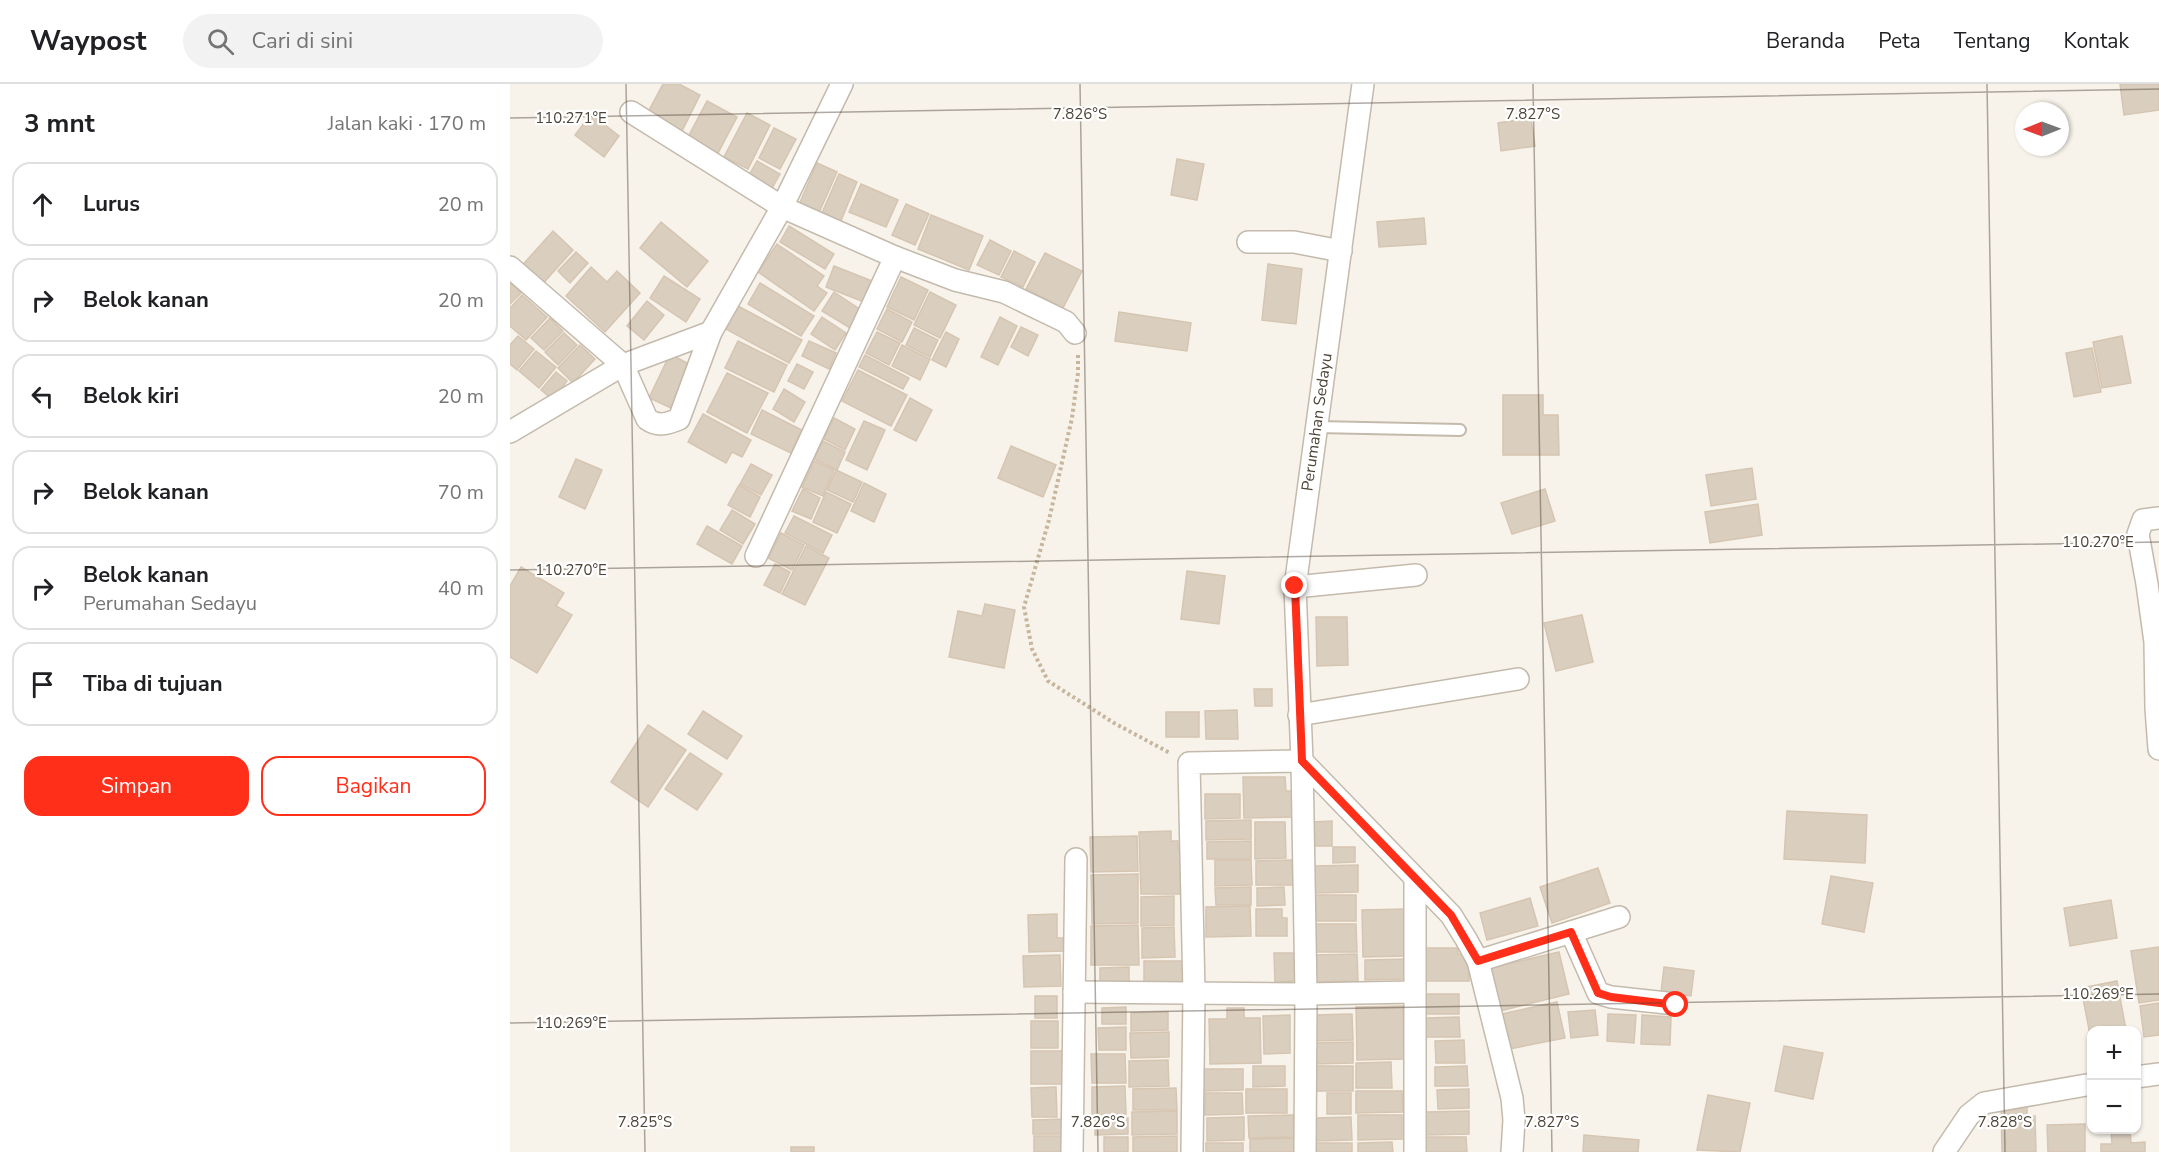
<!DOCTYPE html>
<html lang="id">
<meta charset="utf-8">
<style>
:root{--surface:#fff;--page:#f2f2f2;--text:#202124;--muted:#757577;--line:#e0e0e0;--accent:#ff2f1a}
body{margin:0;font-family:"Nunito Sans",sans-serif;background:var(--page);color:var(--text)}
.controls{position:absolute;right:18px;bottom:18px;display:grid;overflow:hidden;border-radius:12px;box-shadow:0 2px 4px #0004}
.controls button{width:54px;height:54px;display:grid;place-items:center;padding:0;border:0;border-bottom:2px solid var(--line);background:var(--surface);color:var(--text);font:30px sans-serif}
.compass{position:absolute;left:1505px;top:18px;width:54px;height:54px;border-radius:50%;background:var(--surface);box-shadow:0 2px 4px #0004;rotate:269deg}
.stop{position:absolute;width:18px;height:18px;margin:-14px;border:4px solid #ff2f1a;border-radius:50%;background:#fff}
.stop.end{background:#ff2f1a;border-color:#fff;box-shadow:0 2px 6px #0008}
.list{margin:0;padding:0;list-style:none}
h2{display:flex;justify-content:space-between;align-items:center;height:78px;margin:0;padding:0 24px;font-size:26px}
h2 small{font-size:20px;font-weight:400;color:var(--muted)}
.list li{display:grid;grid-template-columns:39px 1fr auto;gap:18px;align-items:center;box-sizing:border-box;height:84px;margin:0 12px 12px;padding:0 12px;border:2px solid var(--line);border-radius:18px}
.list b{display:block;font-size:22px;white-space:nowrap}
.list p{margin:0;font-size:20px;white-space:nowrap;color:var(--muted)}
.list em{font-size:20px;font-style:normal;color:var(--muted)}
.actions{display:flex;gap:12px;padding:18px 24px}
.actions a{flex:1;padding:14px 0;border:2px solid var(--accent);border-radius:18px;text-align:center;font-size:21px;color:var(--accent)}
.actions .main{background:var(--accent);color:#fff}
.icon{flex:none;width:33px;height:33px;fill:none;stroke:currentColor;stroke-width:2;stroke-linecap:round;stroke-linejoin:round}
.map{position:relative;flex:none;width:1649px;height:1068px;overflow:hidden}
header{display:flex;align-items:center;gap:36px;box-sizing:border-box;height:84px;padding:0 30px;background:var(--surface);border-bottom:2px solid var(--line)}
header strong{font-size:28px}
nav{display:flex;gap:33px;margin-inline-start:auto;font-size:21px}
.search{width:420px;height:54px;background:var(--page);display:flex;align-items:center;gap:15px;box-sizing:border-box;padding:0 21px;border-radius:33px;color:var(--muted);font-size:22px}
main{display:flex}
aside{flex:1;background:var(--surface)}
.map>svg:first-child{display:block}
.building{fill:#dacebf;stroke:#d6c5b1;stroke-width:1.5}
.lines{fill:none;stroke-linecap:round;stroke-linejoin:round}
.lane-casing{stroke:#c4baac;stroke-width:14}
.street-casing{stroke:#c4baac;stroke-width:24}
.path{stroke:#c7b59c;stroke-width:4;stroke-dasharray:3 3;stroke-linecap:butt}
.lane{stroke:#fff;stroke-width:10}
.street{stroke:#fff;stroke-width:21}
.route{stroke:#ff2f1a;stroke-width:8}
.ticks{fill:none;stroke:#4d4337;stroke-width:1.5;stroke-opacity:0.45}
.labels{text-anchor:middle;dominant-baseline:central;stroke-width:4.5;stroke-linejoin:round;paint-order:stroke}
.street-label{font-size:16px;fill:#4d4337;stroke:#fff}
.ticks-label{font-size:15px;text-anchor:middle;fill:#4d4337;stroke:#fff;stroke-width:4.5;stroke-linejoin:round;paint-order:stroke}
</style>
<header>
<strong>Waypost</strong>
<div class="search"><svg class="icon" aria-label="search" viewBox="0 0 24 24"><circle cx="10" cy="10" r="6"/><path d="M15 15l6 6"/></svg>Cari di sini</div>
<nav><a>Beranda</a><a>Peta</a><a>Tentang</a><a>Kontak</a></nav>
</header>
<main>
<aside>
<h2>3 mnt<small>Jalan kaki · 170 m</small></h2>
<ul class="list">
<li><svg class="icon" aria-label="ahead" viewBox="0 0 24 24"><path d="M12 20V5M6 11l6-6 6 6"/></svg><div><b>Lurus</b></div><em>20 m</em></li>
<li><svg class="icon" aria-label="right" viewBox="0 0 24 24"><path d="M7 20v-9h11M14 6l5 5-5 5"/></svg><div><b>Belok kanan</b></div><em>20 m</em></li>
<li><svg class="icon" aria-label="left" viewBox="0 0 24 24"><path d="M17 20v-9H6M10 6l-5 5 5 5"/></svg><div><b>Belok kiri</b></div><em>20 m</em></li>
<li><svg class="icon" aria-label="right" viewBox="0 0 24 24"><path d="M7 20v-9h11M14 6l5 5-5 5"/></svg><div><b>Belok kanan</b></div><em>70 m</em></li>
<li><svg class="icon" aria-label="right" viewBox="0 0 24 24"><path d="M7 20v-9h11M14 6l5 5-5 5"/></svg><div><b>Belok kanan</b><p>Perumahan Sedayu</p></div><em>40 m</em></li>
<li><svg class="icon" aria-label="arrive" viewBox="0 0 24 24"><path d="M6 21V4h12l-3 4 3 4H6"/></svg><div><b>Tiba di tujuan</b></div></li>
</ul>
<div class="actions"><a class="main">Simpan</a><a>Bagikan</a></div>
</aside>
<div class="map">
<svg width="1649" height="1068" viewBox="0 0 1649 1068">
<rect width="100%" height="100%" fill="#f7f3eb"/>
<g class="building">
<polygon points="153,0 169,0 190,11 171,49 137,30"/>
<polygon points="1610,0 1649,0 1649,26 1614,31"/>
<polygon points="197,17 227,33 207,71 177,55"/>
<polygon points="237,29 260,41 238,85 214,73"/>
<polygon points="81,30 109,52 94,73 65,51"/>
<polygon points="1021,34 1025,62 991,67 988,39"/>
<polygon points="264,44 286,55 270,85 249,74"/>
<polygon points="667,75 694,80 687,116 661,111"/>
<polygon points="247,77 270,90 261,106 238,93"/>
<polygon points="307,79 327,88 308,131 288,123"/>
<polygon points="329,90 347,98 330,139 311,131"/>
<polygon points="351,100 388,116 376,143 339,128"/>
<polygon points="396,120 419,130 405,161 382,151"/>
<polygon points="421,131 473,152 459,186 408,165"/>
<polygon points="914,134 916,160 869,163 867,138"/>
<polygon points="151,138 198,177 177,203 130,164"/>
<polygon points="279,142 324,170 315,185 270,158"/>
<polygon points="43,147 63,166 29,204 8,186"/>
<polygon points="480,156 501,167 489,191 467,181"/>
<polygon points="267,160 314,192 307,202 317,209 304,227 248,188"/>
<polygon points="504,167 525,178 513,203 491,193"/>
<polygon points="66,168 78,179 60,199 48,187"/>
<polygon points="535,169 572,187 553,224 516,205"/>
<polygon points="758,180 792,185 786,240 752,236"/>
<polygon points="324,182 362,197 354,218 316,203"/>
<polygon points="81,183 97,198 107,187 130,209 95,248 56,212"/>
<polygon points="154,192 190,215 176,238 140,214"/>
<polygon points="391,193 418,206 404,236 377,223"/>
<polygon points="0,198 11,209 0,220"/>
<polygon points="250,199 304,232 291,252 238,220"/>
<polygon points="324,208 351,226 340,244 312,227"/>
<polygon points="420,208 446,221 430,254 404,241"/>
<polygon points="12,211 37,233 16,256 0,242 0,224"/>
<polygon points="137,217 154,231 134,256 117,242"/>
<polygon points="226,221 292,256 279,279 214,244"/>
<polygon points="377,225 402,238 392,258 367,245"/>
<polygon points="609,228 681,239 677,267 605,257"/>
<polygon points="312,233 336,249 325,266 301,250"/>
<polygon points="490,233 507,242 488,281 471,273"/>
<polygon points="40,234 53,247 34,266 21,254"/>
<polygon points="511,243 528,251 518,272 501,263"/>
<polygon points="404,244 428,256 420,273 396,261"/>
<polygon points="367,248 390,259 379,281 356,269"/>
<polygon points="436,248 449,255 436,283 422,276"/>
<polygon points="54,249 67,261 48,281 35,268"/>
<polygon points="8,252 24,265 7,286 0,280 0,261"/>
<polygon points="1612,252 1621,299 1592,304 1583,258"/>
<polygon points="228,257 277,281 264,308 215,284"/>
<polygon points="299,257 326,269 319,285 292,272"/>
<polygon points="70,261 85,275 63,299 48,284"/>
<polygon points="392,261 420,275 410,296 382,282"/>
<polygon points="1582,264 1591,308 1564,313 1556,269"/>
<polygon points="26,267 46,283 29,304 9,287"/>
<polygon points="160,270 181,281 161,324 139,314"/>
<polygon points="355,271 399,294 393,305 349,283"/>
<polygon points="287,280 303,288 294,305 278,297"/>
<polygon points="348,286 397,311 381,342 332,317"/>
<polygon points="46,288 57,297 43,316 31,306"/>
<polygon points="217,289 258,309 237,349 197,328"/>
<polygon points="274,305 295,318 284,338 263,325"/>
<polygon points="993,311 1033,311 1033,331 1048,331 1049,371 993,371"/>
<polygon points="400,314 422,326 406,357 384,346"/>
<polygon points="252,326 292,346 281,369 241,350"/>
<polygon points="193,330 241,356 232,373 222,368 216,379 178,358"/>
<polygon points="324,334 345,345 335,366 314,355"/>
<polygon points="354,337 375,346 357,386 336,376"/>
<polygon points="313,357 335,368 327,386 304,375"/>
<polygon points="501,362 546,381 533,413 488,394"/>
<polygon points="66,375 92,386 75,425 49,413"/>
<polygon points="304,377 324,386 313,412 292,403"/>
<polygon points="241,380 262,391 251,411 230,400"/>
<polygon points="1242,384 1246,415 1201,422 1196,391"/>
<polygon points="326,386 352,398 343,418 317,406"/>
<polygon points="354,399 376,410 364,438 341,427"/>
<polygon points="229,401 250,413 240,433 218,421"/>
<polygon points="293,405 310,414 301,435 282,427"/>
<polygon points="1035,405 1045,437 1002,450 991,419"/>
<polygon points="316,408 341,420 327,449 303,438"/>
<polygon points="1248,420 1252,451 1200,459 1195,428"/>
<polygon points="222,426 245,440 233,460 210,446"/>
<polygon points="284,432 322,451 313,469 275,449"/>
<polygon points="197,442 232,462 222,480 187,460"/>
<polygon points="271,449 294,461 282,486 258,474"/>
<polygon points="296,462 319,474 295,521 272,510"/>
<polygon points="265,480 280,488 270,509 254,501"/>
<polygon points="11,483 54,509 46,522 62,531 27,589 0,573 0,502"/>
<polygon points="677,487 715,492 709,540 671,535"/>
<polygon points="475,520 505,526 494,584 439,573 448,527 472,532"/>
<polygon points="1072,531 1083,578 1046,587 1034,539"/>
<polygon points="806,533 837,533 838,581 807,582"/>
<polygon points="744,605 762,605 762,622 745,622"/>
<polygon points="727,626 728,655 696,655 695,627"/>
<polygon points="193,627 232,652 217,675 178,650"/>
<rect x="656" y="628" width="33" height="25"/>
<polygon points="138,641 176,666 138,723 101,698"/>
<polygon points="180,669 212,690 187,726 155,705"/>
<polygon points="733,693 775,693 776,707 787,707 787,733 734,734"/>
<polygon points="695,710 730,710 730,734 695,735"/>
<polygon points="1277,727 1357,731 1355,779 1274,775"/>
<polygon points="741,736 741,755 696,756 696,737"/>
<polygon points="822,737 822,762 803,762 803,738"/>
<polygon points="745,738 775,738 776,774 745,775"/>
<polygon points="661,747 661,757 668,757 668,765 676,765 677,810 631,810 629,748"/>
<polygon points="627,752 628,787 581,788 580,753"/>
<polygon points="741,757 741,775 697,775 697,758"/>
<polygon points="823,763 845,763 845,778 823,779"/>
<polygon points="705,776 741,776 742,801 705,802"/>
<polygon points="782,776 783,801 746,801 746,777"/>
<polygon points="848,781 848,808 805,809 805,782"/>
<polygon points="1088,784 1100,819 1042,839 1030,803"/>
<polygon points="628,790 628,839 582,840 581,791"/>
<polygon points="1321,792 1363,799 1354,848 1312,840"/>
<polygon points="741,803 741,821 706,821 705,804"/>
<polygon points="774,803 775,821 747,822 747,804"/>
<polygon points="805,811 846,811 846,837 806,837"/>
<polygon points="664,812 664,841 631,842 631,813"/>
<polygon points="1020,814 1028,842 977,856 970,829"/>
<polygon points="1601,816 1607,854 1560,862 1554,824"/>
<polygon points="740,822 741,852 696,853 696,823"/>
<polygon points="746,825 772,825 772,834 777,834 777,852 746,852"/>
<polygon points="895,825 896,872 853,873 852,826"/>
<polygon points="547,830 547,854 553,854 554,867 519,868 518,831"/>
<polygon points="805,840 846,840 847,868 805,868"/>
<polygon points="628,841 629,881 581,881 581,842"/>
<polygon points="664,843 665,873 632,874 632,844"/>
<polygon points="1649,863 1649,916 1629,919 1621,867"/>
<polygon points="911,864 948,864 948,870 959,870 959,897 912,897"/>
<polygon points="1049,868 1059,910 990,927 980,884"/>
<polygon points="764,869 784,869 785,897 765,898"/>
<polygon points="847,870 848,897 806,898 805,871"/>
<polygon points="550,871 551,902 514,903 513,872"/>
<polygon points="896,875 896,895 855,896 855,876"/>
<polygon points="634,877 674,877 674,899 634,900"/>
<polygon points="619,883 619,899 590,899 590,884"/>
<polygon points="1154,883 1184,887 1181,912 1151,908"/>
<polygon points="1607,897 1616,946 1582,946 1582,961 1571,904"/>
<rect x="916" y="910" width="33" height="20"/>
<rect x="525" y="912" width="22" height="22"/>
<polygon points="1047,918 1055,954 999,965 991,930"/>
<polygon points="1649,919 1649,951 1634,953 1630,922"/>
<polygon points="893,922 894,975 847,976 846,923"/>
<polygon points="616,923 616,940 592,940 592,924"/>
<polygon points="717,924 734,924 734,934 750,934 751,979 700,980 699,935 717,935"/>
<polygon points="1085,926 1088,951 1061,954 1058,928"/>
<polygon points="658,928 658,946 621,947 621,929"/>
<polygon points="842,930 843,956 803,957 803,931"/>
<polygon points="1098,930 1126,931 1124,959 1097,957"/>
<polygon points="780,931 780,969 754,970 753,932"/>
<polygon points="1132,931 1161,933 1160,961 1131,960"/>
<polygon points="949,933 950,953 916,953 916,934"/>
<rect x="521" y="937" width="27" height="27"/>
<polygon points="616,943 616,966 589,966 588,944"/>
<polygon points="659,948 659,973 621,974 620,949"/>
<polygon points="954,956 955,979 926,979 925,957"/>
<polygon points="843,958 843,979 804,980 804,959"/>
<polygon points="1274,962 1313,969 1303,1015 1265,1007"/>
<rect x="521" y="967" width="36" height="33"/>
<polygon points="581,970 615,970 616,999 582,999"/>
<polygon points="658,976 659,1002 619,1003 619,977"/>
<polygon points="881,978 882,1004 846,1004 846,979"/>
<polygon points="743,982 775,982 775,1002 743,1003"/>
<rect x="805" y="982" width="38" height="25"/>
<polygon points="957,982 958,1002 925,1002 925,983"/>
<polygon points="693,985 733,985 733,1006 694,1007"/>
<polygon points="615,1002 616,1030 582,1031 582,1003"/>
<polygon points="546,1003 547,1033 522,1033 521,1004"/>
<polygon points="666,1004 667,1026 623,1026 623,1005"/>
<rect x="736" y="1005" width="41" height="24"/>
<polygon points="959,1005 959,1024 928,1025 927,1006"/>
<polygon points="846,1007 892,1007 893,1028 846,1029"/>
<polygon points="695,1009 732,1009 733,1030 695,1031"/>
<rect x="817" y="1009" width="24" height="21"/>
<polygon points="1198,1011 1240,1019 1230,1068 1187,1066"/>
<polygon points="1517,1022 1517,1032 1525,1032 1526,1068 1492,1068 1491,1023"/>
<polygon points="667,1027 667,1050 622,1051 622,1028"/>
<polygon points="959,1027 959,1050 916,1051 916,1028"/>
<polygon points="783,1031 784,1053 739,1054 738,1032"/>
<polygon points="848,1031 892,1031 892,1055 848,1056"/>
<polygon points="734,1033 734,1056 697,1057 697,1034"/>
<polygon points="841,1033 842,1056 805,1057 805,1034"/>
<polygon points="585,1034 618,1034 618,1050 585,1051"/>
<polygon points="557,1035 557,1050 523,1050 523,1036"/>
<polygon points="1575,1040 1575,1068 1538,1068 1537,1041"/>
<polygon points="1601,1046 1620,1046 1621,1059 1635,1058 1635,1068 1591,1068 1591,1060 1602,1060"/>
<polygon points="1074,1051 1129,1056 1128,1068 1073,1068"/>
<polygon points="524,1052 552,1052 553,1068 524,1068"/>
<polygon points="667,1052 667,1068 623,1068 623,1053"/>
<rect x="594" y="1053" width="24" height="15"/>
<polygon points="915,1053 956,1053 957,1068 916,1068"/>
<polygon points="784,1054 785,1068 740,1068 740,1055"/>
<polygon points="882,1058 883,1068 848,1068 848,1059"/>
<rect x="696" y="1059" width="37" height="9"/>
<polygon points="805,1059 842,1059 842,1068 806,1068"/>
<rect x="281" y="1063" width="23" height="5"/>
</g>
<g class="lines">
<defs>
<polyline id="lane" points="807,343 950,346"/>
<g id="street">
<polyline points="121,28 272,123 385,173 445,196 494,208 556,238 565,249"/>
<polyline points="738,158 784,158 831,167"/>
<path d="M0,183L113,281L137,335C148,343 157,340 169,335L201,248L272,123L332,0"/>
<polyline points="0,348 113,281 201,248"/>
<polyline points="1649,434 1633,436 1628,450 1637,500 1645,558 1646,624 1649,665"/>
<polyline points="246,472 385,173"/>
<polyline points="785,503 906,491"/>
<polyline points="789,631 1008,595"/>
<polyline points="905,796 905,1068"/>
<polyline points="1061,848 1088,909 1101,913 1166,920"/>
<polyline points="968,877 1109,833"/>
<polyline points="564,908 796,910 905,908"/>
<polyline points="1626,993 1649,990"/>
<polyline points="562,1068 566,775"/>
<polyline points="682,1068 684,909 679,679 792,677 941,831 956,855 968,877 1002,1014 1004,1036 1002,1068"/>
<polyline points="795,1068 796,910 792,677 785,503 853,0"/>
<polyline points="1434,1068 1459,1031 1474,1019 1582,1000"/>
</g>
</defs>
<use href="#lane" class="lane-casing"/>
<use href="#street" class="street-casing"/>
<polyline class="path" points="568,271 568,289 562,334 539,436 514,523 522,565 538,597 604,639 660,669"/>
<use href="#lane" class="lane"/>
<use href="#street" class="street"/>
</g>
<g class="lines">
<polyline class="route" points="785,502 792,677 941,831 968,877 1061,848 1088,909 1101,913 1166,921"/>
</g>
<path class="ticks" d="M116,0L135,1068M570,0L588,1068M1023,0L1042,1068M1477,0L1495,1068M0,34L1649,5M0,486L1649,458M0,939L1649,910"/>
<g class="labels">
<g class="street-label">
<text transform="translate(807 338) rotate(-82)">Perumahan Sedayu</text>
</g>
</g>
<g class="ticks-label">
<text x="570" y="35">7.826°S</text>
<text x="1023" y="35">7.827°S</text>
<text x="61" y="39">110.271°E</text>
<text x="1588" y="463">110.270°E</text>
<text x="61" y="491">110.270°E</text>
<text x="1588" y="915">110.269°E</text>
<text x="61" y="944">110.269°E</text>
<text x="135" y="1043">7.825°S</text>
<text x="588" y="1043">7.826°S</text>
<text x="1042" y="1043">7.827°S</text>
<text x="1495" y="1043">7.828°S</text>
</g>
</svg>
<div class="controls">
<button>+</button>
<button>−</button>
</div>
<svg class="compass" viewBox="-18 -18 36 36"><path d="M0-13l5 13h-10z" fill="#e53935"/><path d="M0 13l5-13h-10z" fill="#757577"/></svg>
<div class="stop" style="left:1166px;top:921px"></div>
<div class="stop end" style="left:785px;top:502px"></div>
</div>
</main>
